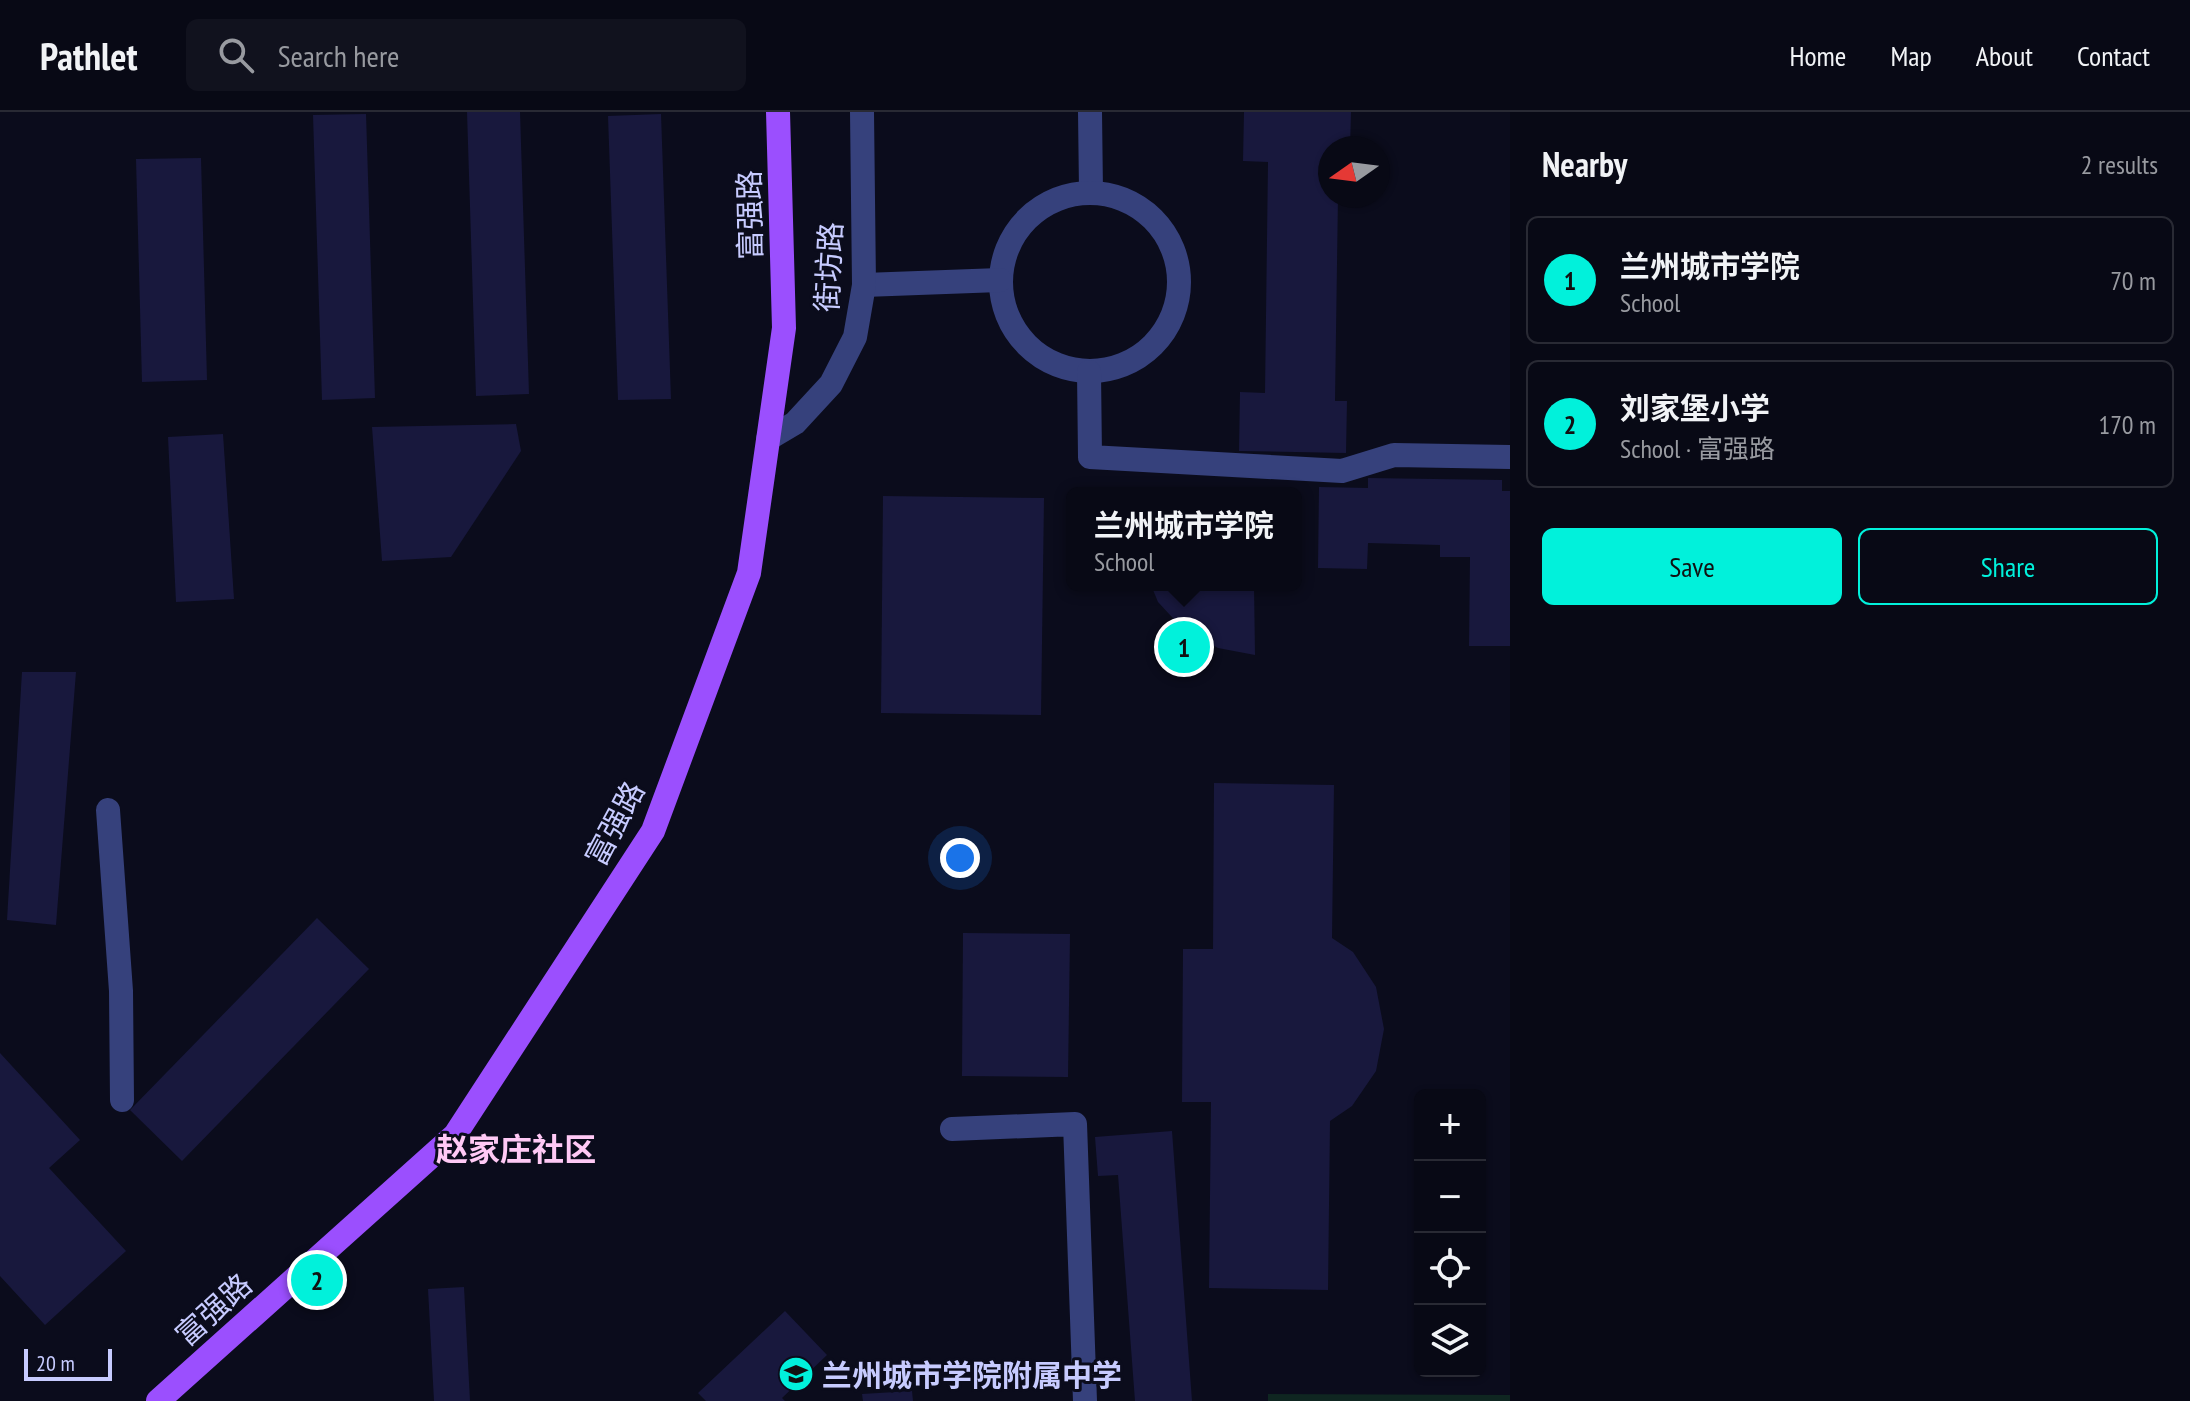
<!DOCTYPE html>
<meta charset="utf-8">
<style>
:root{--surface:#080915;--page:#11121e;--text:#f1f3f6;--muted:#989aa0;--line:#292a34;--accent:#01f1db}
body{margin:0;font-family:"PT Sans Narrow","Noto Sans SC",sans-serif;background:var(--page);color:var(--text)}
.controls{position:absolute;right:24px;bottom:24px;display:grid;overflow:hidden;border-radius:12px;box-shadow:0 2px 6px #0004}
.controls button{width:72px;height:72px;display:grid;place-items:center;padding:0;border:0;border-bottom:2px solid var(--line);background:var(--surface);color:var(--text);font:40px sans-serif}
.compass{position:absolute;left:1318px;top:24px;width:72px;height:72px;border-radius:50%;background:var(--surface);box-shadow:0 2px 6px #0004;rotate:256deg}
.scale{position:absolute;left:24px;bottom:20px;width:88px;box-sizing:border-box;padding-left:8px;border:4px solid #c7cbff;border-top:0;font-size:22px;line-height:28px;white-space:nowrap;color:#c7cbff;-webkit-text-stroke:6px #0b0c1c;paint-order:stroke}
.you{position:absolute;left:960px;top:746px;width:28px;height:28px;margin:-20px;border:6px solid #fff;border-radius:50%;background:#1a73e8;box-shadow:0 0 0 12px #1a73e833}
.badge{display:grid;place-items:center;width:52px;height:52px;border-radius:50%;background:var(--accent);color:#111;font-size:26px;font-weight:700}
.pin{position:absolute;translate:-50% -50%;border:4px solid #fff;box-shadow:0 2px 8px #0006}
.popup{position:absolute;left:1066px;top:375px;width:236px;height:104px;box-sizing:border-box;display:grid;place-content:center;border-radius:12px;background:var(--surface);filter:drop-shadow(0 2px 6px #0005);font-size:26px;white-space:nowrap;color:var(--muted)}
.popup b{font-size:30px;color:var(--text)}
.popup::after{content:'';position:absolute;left:50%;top:100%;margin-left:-16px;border:16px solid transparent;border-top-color:var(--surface)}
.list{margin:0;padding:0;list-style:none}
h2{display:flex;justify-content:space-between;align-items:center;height:104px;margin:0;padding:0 32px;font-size:34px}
h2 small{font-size:26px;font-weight:400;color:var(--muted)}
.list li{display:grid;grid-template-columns:52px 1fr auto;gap:24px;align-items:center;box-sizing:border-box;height:128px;margin:0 16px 16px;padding:0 16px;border:2px solid var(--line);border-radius:12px}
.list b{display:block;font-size:30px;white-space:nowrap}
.list p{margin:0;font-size:26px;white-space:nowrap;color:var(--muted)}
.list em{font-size:26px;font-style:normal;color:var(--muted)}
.actions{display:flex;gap:16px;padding:24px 32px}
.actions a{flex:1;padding:18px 0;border:2px solid var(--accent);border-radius:12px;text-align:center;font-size:28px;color:var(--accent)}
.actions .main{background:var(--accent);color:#111}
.icon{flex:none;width:44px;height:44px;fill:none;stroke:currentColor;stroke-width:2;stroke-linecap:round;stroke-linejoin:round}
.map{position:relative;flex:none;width:1510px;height:1289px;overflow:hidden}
header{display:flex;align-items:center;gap:48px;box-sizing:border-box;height:112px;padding:0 40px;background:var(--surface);border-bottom:2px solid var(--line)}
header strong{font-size:38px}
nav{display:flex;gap:44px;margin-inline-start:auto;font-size:28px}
.search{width:560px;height:72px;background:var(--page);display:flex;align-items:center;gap:20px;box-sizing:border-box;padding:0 28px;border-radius:12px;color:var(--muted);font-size:30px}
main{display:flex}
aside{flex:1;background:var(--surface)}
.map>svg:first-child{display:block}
.green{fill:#0f2621}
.building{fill:#18183d}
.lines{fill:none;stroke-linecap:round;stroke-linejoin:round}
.minor{stroke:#36417c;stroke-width:24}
.major{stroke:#9b4ffe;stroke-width:24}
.labels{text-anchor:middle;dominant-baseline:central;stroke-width:6;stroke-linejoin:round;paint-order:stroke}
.street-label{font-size:30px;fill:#c7cbff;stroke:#0b0c1c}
.poi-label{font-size:30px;font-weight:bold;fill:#c7cbff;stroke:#0b0c1c;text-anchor:start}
.neighbourhood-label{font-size:32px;font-weight:bold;fill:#ffc9f5;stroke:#0b0c1c}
</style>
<header>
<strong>Pathlet</strong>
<div class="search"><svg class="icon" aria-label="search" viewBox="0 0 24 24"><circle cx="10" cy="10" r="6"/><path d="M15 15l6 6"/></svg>Search here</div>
<nav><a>Home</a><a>Map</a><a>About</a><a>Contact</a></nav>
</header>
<main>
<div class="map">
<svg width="1510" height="1289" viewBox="0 0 1510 1289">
<rect width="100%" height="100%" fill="#0b0c1c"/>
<polygon class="green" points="1268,1282 1510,1283 1510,1289 1268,1289"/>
<g class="building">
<polygon points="467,0 520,0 529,282 476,284"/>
<polygon points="1244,0 1351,0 1350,36 1330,36 1330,84 1338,84 1335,289 1347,289 1346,341 1239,339 1240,280 1265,281 1268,50 1243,49"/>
<polygon points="366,2 375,286 322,288 313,3"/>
<polygon points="661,2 671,287 618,288 608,4"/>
<polygon points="201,46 207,268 142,270 136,47"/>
<polygon points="516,312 521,339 451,445 382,449 372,315"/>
<polygon points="223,322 234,487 176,490 168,325"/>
<polygon points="1368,366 1502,368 1502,379 1510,379 1510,534 1469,534 1470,445 1440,445 1440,433 1368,431 1367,457 1318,456 1319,375 1368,376"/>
<polygon points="883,384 1044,386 1041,603 881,601"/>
<polygon points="1151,473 1254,473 1255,543 1218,536 1184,518 1158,490"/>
<polygon points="22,560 76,560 56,813 7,808"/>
<polygon points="1214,671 1334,673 1332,826 1353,840 1376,875 1384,917 1376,959 1352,994 1330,1009 1328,1178 1209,1176 1211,990 1182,990 1183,837 1213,837"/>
<polygon points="317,806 369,857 182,1049 130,998"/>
<polygon points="963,821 1070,822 1068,965 962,964"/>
<polygon points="0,941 80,1028 49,1056 126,1139 45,1213 0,1164"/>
<polygon points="1172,1019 1192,1289 1135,1289 1118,1063 1098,1064 1095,1025"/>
<polygon points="464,1175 470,1289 434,1289 428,1177"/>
<polygon points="785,1199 827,1243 782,1286 785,1289 706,1289 698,1281"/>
<polygon points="912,1279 913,1289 863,1289 862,1282"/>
</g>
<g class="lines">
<g class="minor">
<polyline points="1090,0 1091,79"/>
<circle cx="1090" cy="170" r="89"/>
<polyline points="864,173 1000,168"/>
<polyline points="1089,260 1090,345 1342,359 1394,343 1510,345"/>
<polyline points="768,327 795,311 831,272 855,225 864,173 862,0"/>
<polyline points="108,698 121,879 122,988"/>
<polyline points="952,1017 1075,1012 1085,1289"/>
</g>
<polyline class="major" points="158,1289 455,1023 653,719 749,461 784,216 778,0"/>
</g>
<defs>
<symbol id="school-disc" viewBox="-11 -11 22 22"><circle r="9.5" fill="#01f1db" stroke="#0b0c1c"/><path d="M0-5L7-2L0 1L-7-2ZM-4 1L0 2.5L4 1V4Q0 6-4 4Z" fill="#111"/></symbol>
</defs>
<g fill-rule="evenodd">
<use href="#school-disc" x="776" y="1242" width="40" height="40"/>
</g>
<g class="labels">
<g class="street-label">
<text transform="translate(749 103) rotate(-91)">富强路</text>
<text transform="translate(828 155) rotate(-87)">街坊路</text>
<text transform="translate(614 711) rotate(-62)">富强路</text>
<text transform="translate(213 1197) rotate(-42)">富强路</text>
</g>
<g class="poi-label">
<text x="822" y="1262">兰州城市学院附属中学</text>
</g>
<g class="neighbourhood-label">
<text x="516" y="1037">赵家庄社区</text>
</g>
</g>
</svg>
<div class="controls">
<button>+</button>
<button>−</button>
<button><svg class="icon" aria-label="locate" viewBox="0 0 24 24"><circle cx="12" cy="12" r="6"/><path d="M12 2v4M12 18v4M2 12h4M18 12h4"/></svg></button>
<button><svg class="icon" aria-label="layers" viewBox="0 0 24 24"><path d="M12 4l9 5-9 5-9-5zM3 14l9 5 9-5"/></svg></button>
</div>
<svg class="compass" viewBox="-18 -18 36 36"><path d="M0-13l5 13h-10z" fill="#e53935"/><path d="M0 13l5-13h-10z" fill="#989aa0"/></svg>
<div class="scale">20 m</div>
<div class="you"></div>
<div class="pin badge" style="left:1184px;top:535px">1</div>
<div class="popup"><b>兰州城市学院</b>School</div>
<div class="pin badge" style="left:317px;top:1168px">2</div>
</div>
<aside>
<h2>Nearby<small>2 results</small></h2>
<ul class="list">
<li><span class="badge">1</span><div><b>兰州城市学院</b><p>School</p></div><em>70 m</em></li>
<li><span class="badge">2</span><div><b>刘家堡小学</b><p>School · 富强路</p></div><em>170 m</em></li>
</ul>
<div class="actions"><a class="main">Save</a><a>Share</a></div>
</aside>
</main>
